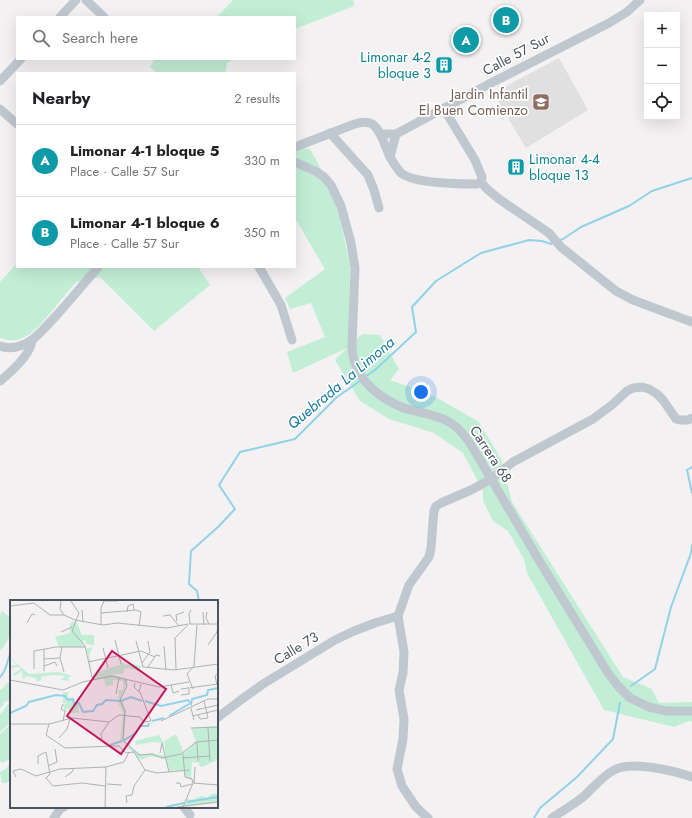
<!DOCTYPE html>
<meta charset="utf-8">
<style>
:root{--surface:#fff;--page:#f6f6f6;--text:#202124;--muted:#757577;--line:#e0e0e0;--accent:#0f766e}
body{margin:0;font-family:Jost,sans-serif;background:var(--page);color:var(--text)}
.controls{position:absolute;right:12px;top:12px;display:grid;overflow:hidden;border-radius:0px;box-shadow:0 4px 16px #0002}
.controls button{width:36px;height:36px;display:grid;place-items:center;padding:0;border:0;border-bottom:1px solid var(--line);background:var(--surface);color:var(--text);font:20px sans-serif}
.you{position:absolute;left:421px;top:392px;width:14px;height:14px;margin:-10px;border:3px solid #fff;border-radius:50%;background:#1a73e8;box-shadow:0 0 0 6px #1a73e833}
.badge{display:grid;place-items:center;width:26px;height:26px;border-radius:50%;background:var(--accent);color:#fff;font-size:13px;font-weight:700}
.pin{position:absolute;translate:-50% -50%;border:2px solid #fff;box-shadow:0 1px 4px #0006}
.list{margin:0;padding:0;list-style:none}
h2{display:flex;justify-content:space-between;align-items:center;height:52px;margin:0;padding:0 16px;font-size:17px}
h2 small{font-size:13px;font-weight:400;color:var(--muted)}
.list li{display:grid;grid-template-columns:26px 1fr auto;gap:12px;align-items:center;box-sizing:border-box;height:72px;padding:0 16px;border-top:1px solid var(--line)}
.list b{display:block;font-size:15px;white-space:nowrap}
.list p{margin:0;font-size:13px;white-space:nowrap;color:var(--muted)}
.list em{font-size:13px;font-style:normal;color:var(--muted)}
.icon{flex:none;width:22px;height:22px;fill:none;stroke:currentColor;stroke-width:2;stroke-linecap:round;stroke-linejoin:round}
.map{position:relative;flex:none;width:692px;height:818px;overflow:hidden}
.search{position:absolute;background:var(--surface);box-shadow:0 4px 16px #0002;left:16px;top:16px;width:280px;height:44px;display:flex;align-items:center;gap:10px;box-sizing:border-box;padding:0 14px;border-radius:0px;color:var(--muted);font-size:15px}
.panel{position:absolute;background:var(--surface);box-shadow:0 4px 16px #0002;left:16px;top:72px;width:280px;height:196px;border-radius:0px}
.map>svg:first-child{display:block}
.education{fill:#e1e0e0}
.green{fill:#c3eed6}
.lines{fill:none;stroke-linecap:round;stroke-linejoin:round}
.stream{stroke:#92d2e9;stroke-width:2}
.minor{stroke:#c0c8cf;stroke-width:9}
.labels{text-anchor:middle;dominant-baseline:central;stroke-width:3.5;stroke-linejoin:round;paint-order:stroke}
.street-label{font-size:14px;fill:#4a535e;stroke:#fff}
.culture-label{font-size:14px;fill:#0d838f;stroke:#fff;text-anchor:end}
.education-label{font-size:14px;fill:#785e54;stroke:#fff;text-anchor:end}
.water-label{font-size:15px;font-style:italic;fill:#137ba0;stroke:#fff}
.inset-river{fill:none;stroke:#92d2e9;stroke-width:2}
.inset-road{fill:none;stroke:#afb2b6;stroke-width:1}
.view{fill:#c2185b;fill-opacity:0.15;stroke:#c2185b;stroke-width:2}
.inset-edge{fill:none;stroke:#4a535e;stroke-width:2}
</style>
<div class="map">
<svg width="692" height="818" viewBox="0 0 692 818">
<rect width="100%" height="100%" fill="#f3f1f1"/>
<polygon class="education" points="559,58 588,110 526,148 493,93"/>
<g class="green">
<polygon points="233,0 353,0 354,6 295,29 295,17 217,17"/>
<polygon points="155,59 233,59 227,63 226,71 223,73 157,73 150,67"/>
<polygon points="295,148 310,149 318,163 337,207 350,264 349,332 351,345 362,334 380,335 399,369 390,380 434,396 479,422 501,459 512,502 623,677 652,689 659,703 692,702 692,722 689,721 674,727 604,710 527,573 524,559 508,531 493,521 483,501 483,491 463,453 434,433 389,419 360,401 335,360 347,348 293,373 287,352 325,337 311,303 290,309 285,298 325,269 295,218"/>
<polygon points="17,263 17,267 198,267 210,285 154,331 100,277 76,282 41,324 29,335 17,340 7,340 0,338 0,282"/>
<path d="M2,611L11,618C11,633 10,640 0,651V616Z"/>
<polygon points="7,683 11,683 11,697 9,701 3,702 4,704 0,709 0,690 3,688"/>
<polygon points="11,700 11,722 0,732 0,715"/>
<polygon points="11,724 11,758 2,763 0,761 0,734"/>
<polygon points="11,762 11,777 9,778 11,780 6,783 2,783 0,772 7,768"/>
</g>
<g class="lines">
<g class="stream">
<polyline points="558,241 563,239 581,227 629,206 652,191 692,178"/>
<polyline points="365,377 375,370 416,332 412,307 436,281 481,253 529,240 542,241 551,244 554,243"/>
<polyline points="692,467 687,470 692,493"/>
<polyline points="199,601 197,591 189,584 191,551 218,527 235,509 219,485 240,452 295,439 337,397 360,381"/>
<path d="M0,677C8,669 6,662 11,652"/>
<polyline points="631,686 655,669 671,607 691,553 692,545"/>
<polyline points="534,818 540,808 577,777 613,739 620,703"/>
</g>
<g class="minor">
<polyline points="86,0 104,17"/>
<polyline points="60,17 76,0"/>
<polyline points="0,81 21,59"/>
<polyline points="0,109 17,124"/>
<polyline points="330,133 368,175 374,190 379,208"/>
<polyline points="381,134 396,134 491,83 609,23 627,12 640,0"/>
<path d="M295,147L352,125C358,123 363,121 370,123C381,127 385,148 390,157C393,162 397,169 401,173C414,184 460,184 477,184L481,182L482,177L475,160L444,109"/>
<polyline points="390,157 396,134"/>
<path d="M295,162L317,172L324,177L331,185L341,206L351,243L355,268L352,344C352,348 352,352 353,356C358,382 381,399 404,408C420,413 437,414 451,423C460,429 467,438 473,448L540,562L608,673L618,686L630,698L649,707L666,711H692"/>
<polyline points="481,182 487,189 499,199 549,233 561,247 616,291 633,300 692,322"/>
<polyline points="259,267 281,305 292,340"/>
<path d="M0,346C11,350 23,346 32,340C41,333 48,324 56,316C70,300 84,284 98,267"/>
<path d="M0,381C11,372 31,355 32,340"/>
<polyline points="398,616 409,585 429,557 431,548 433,521 434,511 436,506 441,503 471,490 491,479 513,462 593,419 613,404 627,391 633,388 642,387 649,389 657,394 663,400 674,416 676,419 680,420 688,420 692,418"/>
<polyline points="398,616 404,652 403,673 399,690 404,719 403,739 397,769 402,786 416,807 428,818"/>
<polyline points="217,718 242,699 263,684 335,640 354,631 375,623 398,616"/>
<polyline points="184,807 190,815"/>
<polyline points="54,818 60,809 64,807"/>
<path d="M552,818C562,811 573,805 583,797C593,788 603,775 616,769C633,761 675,771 692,777"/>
</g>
</g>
<defs>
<symbol id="building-square" viewBox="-11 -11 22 22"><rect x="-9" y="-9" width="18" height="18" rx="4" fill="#0f9aa8" stroke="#fff"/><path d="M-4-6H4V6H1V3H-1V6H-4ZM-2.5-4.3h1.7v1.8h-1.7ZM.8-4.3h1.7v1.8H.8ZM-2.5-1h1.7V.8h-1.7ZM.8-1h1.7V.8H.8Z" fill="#fff"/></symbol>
<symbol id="school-square" viewBox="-11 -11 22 22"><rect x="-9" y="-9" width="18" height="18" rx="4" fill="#8d6e63" stroke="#fff"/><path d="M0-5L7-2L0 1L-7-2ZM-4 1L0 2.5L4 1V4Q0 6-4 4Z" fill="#fff"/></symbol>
</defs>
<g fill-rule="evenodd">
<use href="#building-square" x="434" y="55" width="20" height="20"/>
<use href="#school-square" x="531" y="92" width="20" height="20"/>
<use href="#building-square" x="506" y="157" width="20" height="20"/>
</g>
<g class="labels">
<g class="street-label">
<text transform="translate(516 54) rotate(-28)">Calle 57 Sur</text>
<text transform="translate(491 454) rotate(57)">Carrera 68</text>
<text transform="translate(296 648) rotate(-31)">Calle 73</text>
</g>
<g class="culture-label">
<text x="431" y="57">Limonar 4-2<tspan x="431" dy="16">bloque 3</tspan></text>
<text x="529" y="159" text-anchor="start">Limonar 4-4<tspan x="529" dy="16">bloque 13</tspan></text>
</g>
<g class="education-label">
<text x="528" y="94">Jardin Infantil<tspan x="528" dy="16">El Buen Comienzo</tspan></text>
</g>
<g class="water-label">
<text transform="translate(341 383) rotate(-40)">Quebrada La Limona</text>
</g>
</g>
<g transform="translate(10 600)">
<rect width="208" height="208" fill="#f3f1f1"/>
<path d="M66,21L72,35H84V45L75,44L76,41L73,40L74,45L71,47H49L45,37L60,33V23ZM83,47L79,54L83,74L114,63L115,65L123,64L131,66L129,71L119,68L114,69L113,74H101L118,80L111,97L116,111L114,139L115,143L132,155L141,153L156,156L154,143L142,142L126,145L125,141L149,135L153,142L166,134L174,153L186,142L181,128L208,126V160L192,167L189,166V163L182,162L181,178L187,183L175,176L173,170L159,171L156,159L140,156L131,160L110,140L113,112L108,103L109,98L105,97L109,96L108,90H113V81L103,80V85L96,86L94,79L84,78L76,49ZM0,58L19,74L49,72L62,76L57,78L61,81L51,80L55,76L43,75L31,77V80L27,82L26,78L16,76L13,80L12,71L4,76L3,74L11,69L9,67L0,68V66L7,65ZM53,92H59L57,98L62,99L64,106L68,103L69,113H59V108L56,110L59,112L55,111L53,105L58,103H53ZM201,194H208V202L173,207L176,198L181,200L192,196L197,198Z" fill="#c3eed6"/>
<path class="inset-river" d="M135,101L151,106L178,100L181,104L182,99L197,95L198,90L208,88M0,113L16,106L19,102L46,95L55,96L58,100L63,99L64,104L69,103L73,112L83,111L87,105L92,104L96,100L111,101L121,97L132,101M159,116L179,104M142,121L154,118M114,140L126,133L130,126H138L139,123M100,145L112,141M177,202L208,197M156,207L174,203"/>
<path class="inset-road" d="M51,1L50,9L54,15M61,1L69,13L62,31L75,46L82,77L86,80M94,1H108M0,6L24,3L40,15H54L65,20L93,25L107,23L157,28L178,24M72,10L73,22M117,12L118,6L123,4L124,10M193,12L194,25M197,12L196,18L199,24M91,13L126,10L131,12L129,26M153,16L160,15L169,26M167,21L166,15L174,12M17,23L22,14L25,15M179,24H208M180,24L179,14L181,10M91,25V8L94,1M51,32L62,27M105,40L111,64M126,41L133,67L164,70L208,64M198,45L207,32L208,24M154,46L156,70M93,48L98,68M50,58L54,72M34,59L50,58L52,47M78,62L131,51L145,57M132,63L140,52L138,41M34,66L45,62L47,66M138,67L146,55L150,56M24,69V51L46,47H75M166,70L165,38L178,25M34,71V49M115,79L117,86L110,100L115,111L113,140L129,155L142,154L152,158L171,154L186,142L208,140M0,80L53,90L73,82L102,76L149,87L179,82M125,83L124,87L129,92L131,84M161,85L163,93L169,91M207,85L205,76L208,73M171,89L208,84M183,89L177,74L184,66L187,25M106,94L109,77M171,95L179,94V89M53,104L51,109L55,111L53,121M181,108L184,120M186,110L208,105M188,115L190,119L198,118L194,101M183,116L208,110M151,121L198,99H208M99,122L91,134L92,141L98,146H109L116,153L124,152L135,170M99,122L109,115L130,117L134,122L141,121L130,92M0,124H39L62,118L99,122M39,124L36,135L55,148L102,146M181,128L208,127M198,128L200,161M49,138L57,129L60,119M187,142L188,161M150,153L152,143L159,172M173,154L175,177L182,179L183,183M172,158L200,156M28,164V156L36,152L40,174L36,178L43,186L72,183L95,186M38,166L47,162L45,149M135,170L147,173L179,170M6,177L3,171L11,169L26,176L50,169L96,167L114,162L119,152M55,177L62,172L64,168M166,183H170L171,187L182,184M183,183L208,185M184,183L185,167M97,184L112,185M117,203L116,196L122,195L124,186L135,170M95,207L96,167M167,207L208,202M173,207L183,183"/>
<path class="view" d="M102,51L156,89L111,154L57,116Z"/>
<rect width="208" height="208" class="inset-edge"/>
</g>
</svg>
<div class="controls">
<button>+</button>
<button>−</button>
<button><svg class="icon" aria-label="locate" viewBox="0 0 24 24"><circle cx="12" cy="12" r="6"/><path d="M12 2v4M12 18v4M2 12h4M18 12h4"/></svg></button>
</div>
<div class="you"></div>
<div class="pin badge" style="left:466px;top:40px;background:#0f9aa8">A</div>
<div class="pin badge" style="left:506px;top:20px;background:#0f9aa8">B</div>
<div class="search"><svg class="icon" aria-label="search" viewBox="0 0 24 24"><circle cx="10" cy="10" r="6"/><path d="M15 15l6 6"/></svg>Search here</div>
<section class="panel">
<h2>Nearby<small>2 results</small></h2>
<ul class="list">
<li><span class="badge" style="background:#0f9aa8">A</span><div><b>Limonar 4-1 bloque 5</b><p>Place · Calle 57 Sur</p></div><em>330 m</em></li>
<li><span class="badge" style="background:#0f9aa8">B</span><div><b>Limonar 4-1 bloque 6</b><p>Place · Calle 57 Sur</p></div><em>350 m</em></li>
</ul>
</section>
</div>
